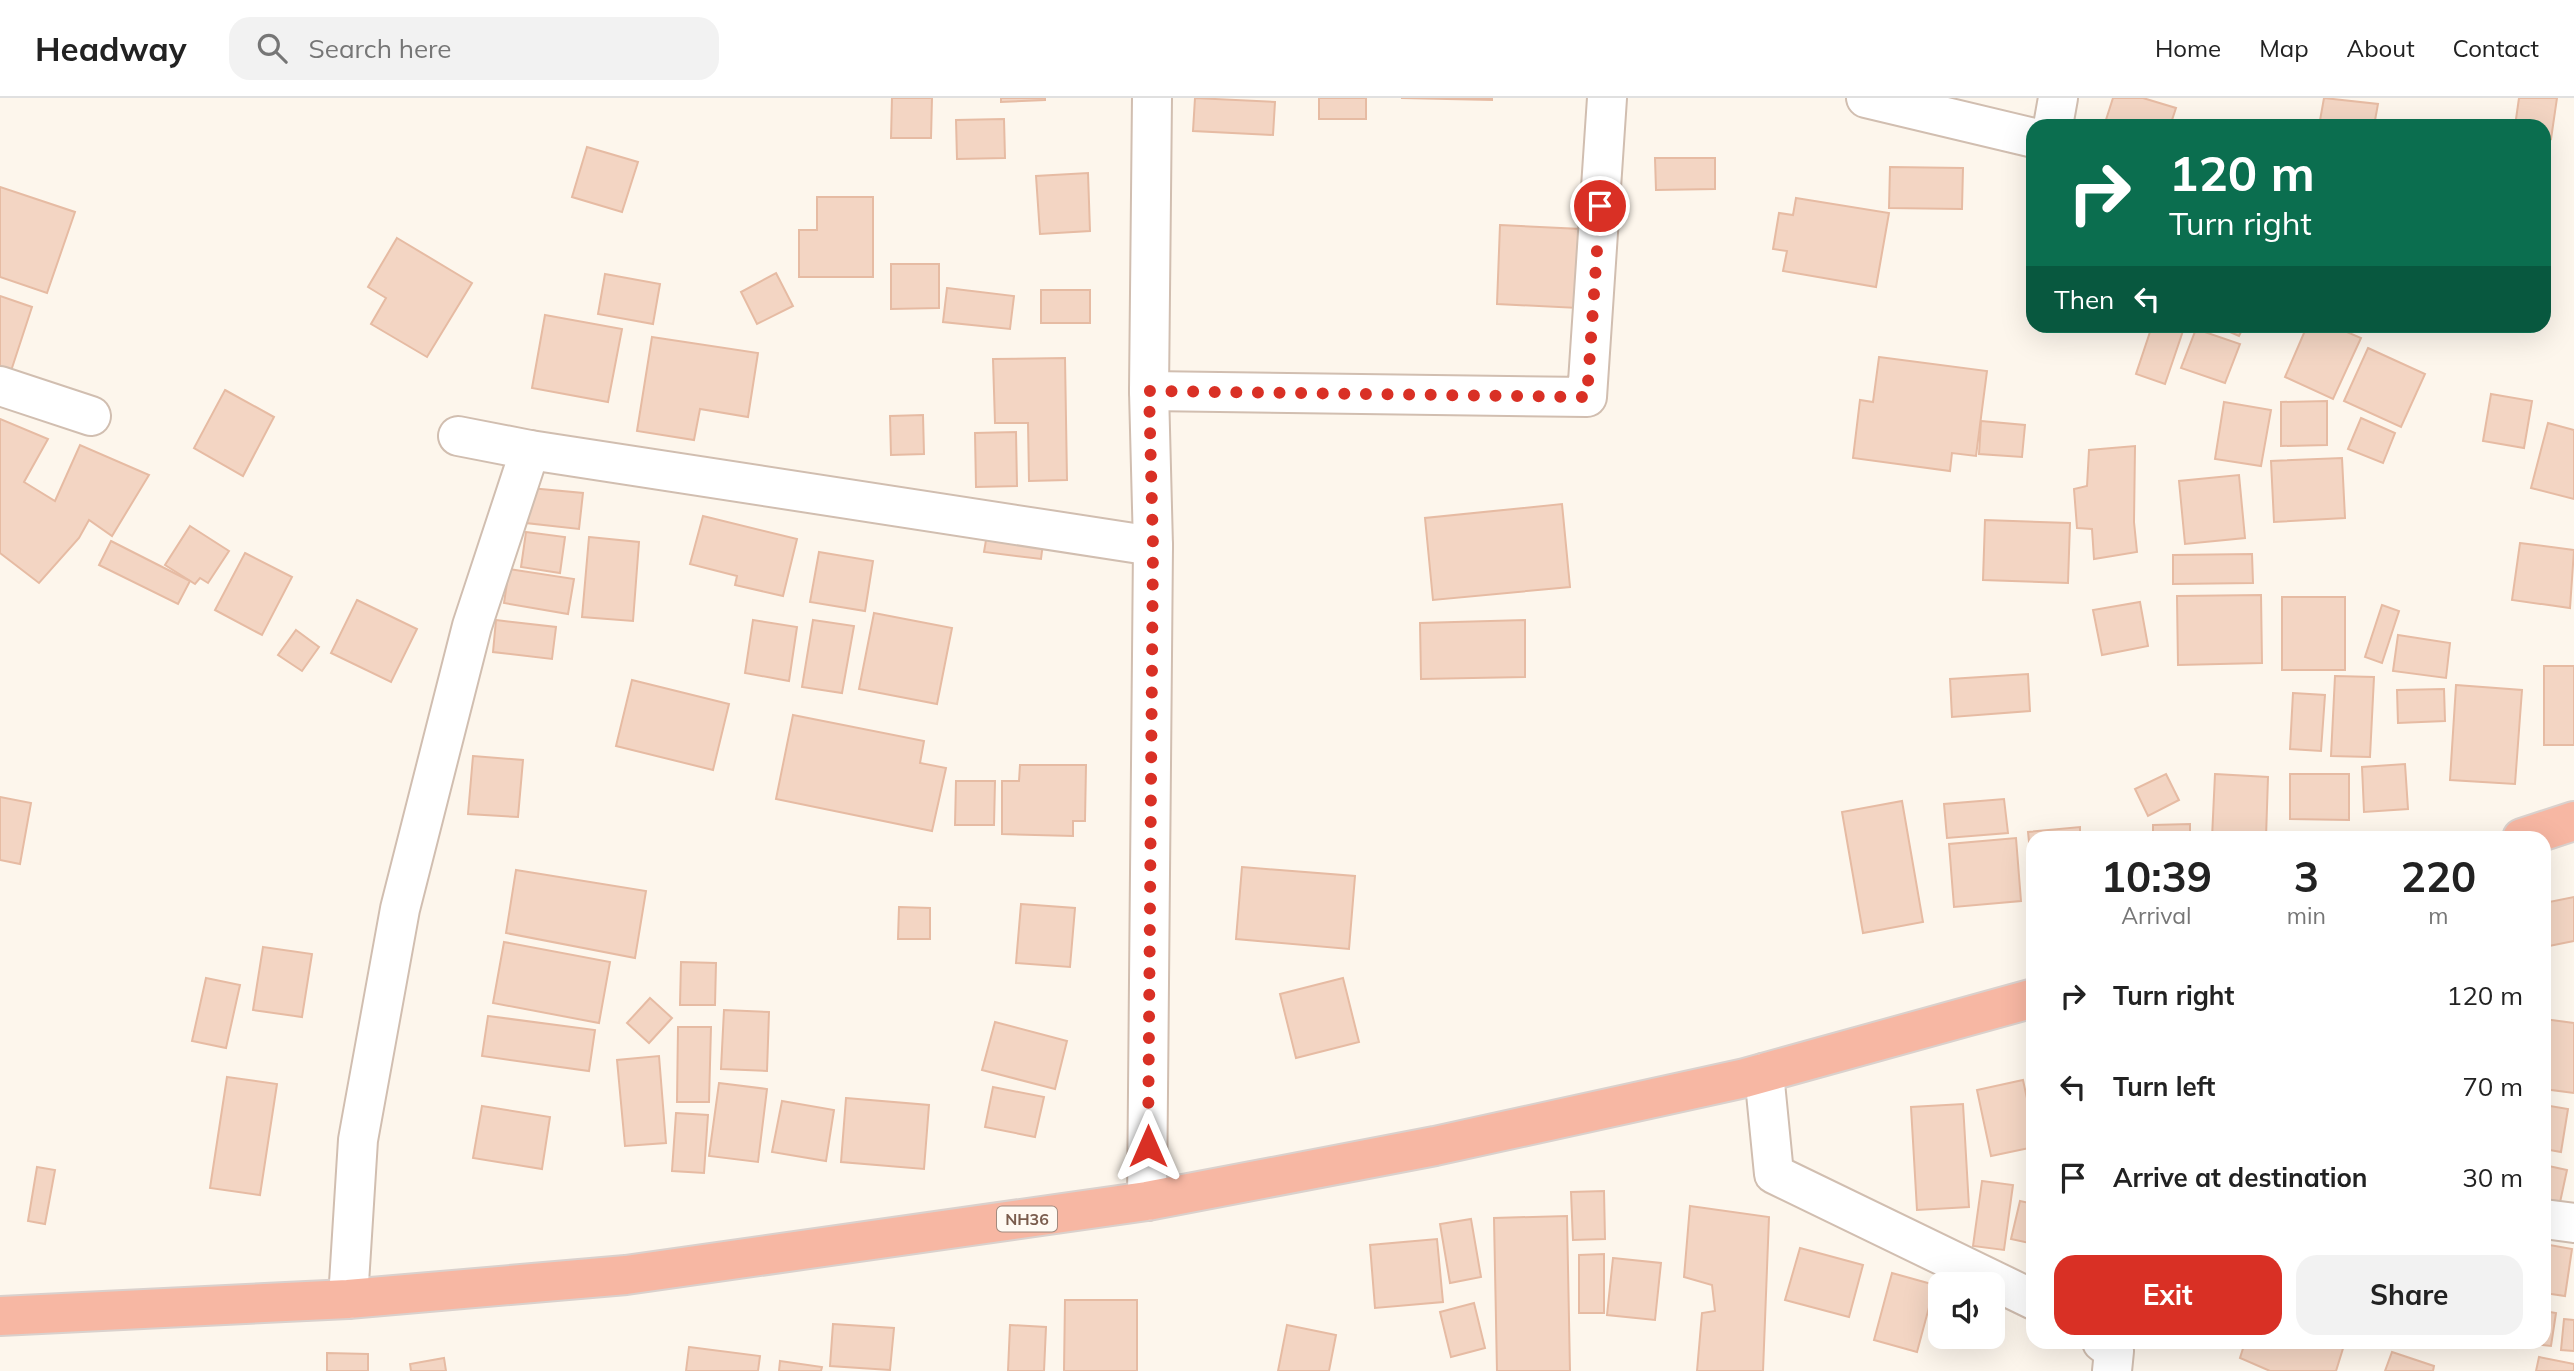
<!DOCTYPE html>
<style>
body{margin:0;font-family:Mulish,sans-serif;background:#f2f2f2;color:#222;height:100vh;display:flex;flex-direction:column;font-size:26px;white-space:nowrap}
*{box-sizing:border-box;margin:0}
p{font-size:23px;color:#767676}
.icon{flex:none;width:38px;height:38px;fill:none;stroke:currentColor;stroke-width:2;stroke-linecap:round;stroke-linejoin:round}
.map{position:relative;flex:1;overflow:hidden}
.drawer{position:absolute;left:2026px;top:733px;width:525px;height:518px;display:flex;flex-direction:column;background:#fff;border-radius:21px;box-shadow:0 7px 28px #0002}
.drawer>*{flex:none}
.hud{position:absolute;left:2026px;top:21px;width:525px;height:214px;border-radius:21px;box-shadow:0 7px 28px #0002;background:#0b6e4f;color:#fff;overflow:hidden}
.buttons{position:absolute;left:1928px;top:1174px;display:grid;gap:14px}
.buttons a{display:grid;place-items:center;width:77px;height:77px;border-radius:14px;background:#fff;box-shadow:0 7px 28px #0002;font-size:35px}
.pin{position:absolute;display:grid;place-items:center;width:60px;height:60px;color:#fff;margin:-30px;border:4px solid #fff;border-radius:50%;box-shadow:0 2px 7px #0007}
.me{position:absolute;width:77px;margin:-38px;rotate:0deg;stroke-linejoin:round;filter:drop-shadow(0 0 5px #0008)}
.turn{display:flex;align-items:center;gap:24px;height:147px;padding:0 28px;font-size:32px}
.turn .icon{width:91px;height:91px;stroke-width:2.5}
.turn b{display:block;font-size:49px;line-height:60px}
.then{display:flex;align-items:center;height:66px;padding:0 28px;background:#0003;gap:14px;font-size:26px}
.eta{display:flex;justify-content:space-evenly;align-items:center;height:119px;text-align:center}
.eta b{font-size:42px;font-weight:700;line-height:49px}
.primary-button{display:flex;gap:14px;margin-top:auto;padding:14px 28px}
.primary-button a{flex:1;height:80px;border-radius:21px;background:#d93025;color:#fff;font-size:28px;font-weight:700;line-height:80px;text-align:center}
.primary-button a+a{background:#f2f2f2;color:#222}
ul{padding:0;list-style:none}
li{display:flex;align-items:center;gap:21px;height:91px;padding:0 28px}
li div{flex:1}
li b{display:block;font-size:26px}
li em{font-style:normal}
header{display:flex;align-items:center;gap:42px;box-sizing:border-box;height:98px;padding:0 35px;background:#fff;border-bottom:2px solid #e0e0e0}
header strong{font-size:33px}
nav{display:flex;gap:38px;margin-inline-start:auto;font-size:24px}
.search{width:490px;height:63px;background:#f2f2f2;display:flex;align-items:center;gap:18px;box-sizing:border-box;padding:0 24px;border-radius:21px;color:#767676;font-size:26px}
.map>svg:first-child{display:block}
</style>
<header>
<strong>Headway</strong>
<div class="search"><svg class="icon" aria-label="search" viewBox="0 0 24 24"><circle cx="10" cy="10" r="6"/><path d="M15 15l6 6"/></svg>Search here</div>
<nav><a>Home</a><a>Map</a><a>About</a><a>Contact</a></nav>
</header>
<div class="map">
<svg width="2574" height="1273" viewBox="0 0 2574 1273">
<rect width="100%" height="100%" fill="#fdf6ec"/>
<g fill="#f3d5c3" stroke="#e6bba3" stroke-width="2">
<polygon points="892,0 932,0 931,40 891,40"/>
<polygon points="1001,0 1045,0 1045,2 1001,4"/>
<polygon points="1195,0 1275,4 1273,37 1193,33"/>
<rect x="1319" y="0" width="47" height="21"/>
<polygon points="1401,0 1492,0 1492,2"/>
<polygon points="2113,0 2143,0 2176,10 2170,28 2104,28"/>
<polygon points="2324,0 2378,6 2374,28 2319,28"/>
<polygon points="2519,0 2557,0 2551,41 2544,40 2544,28 2515,28"/>
<polygon points="1004,21 1005,60 957,61 956,22"/>
<polygon points="587,49 638,64 622,114 572,99"/>
<polygon points="1655,60 1715,60 1715,91 1656,92"/>
<polygon points="1890,69 1963,70 1962,111 1889,110"/>
<polygon points="1088,75 1090,133 1040,136 1036,78"/>
<polygon points="0,89 75,114 47,195 0,179"/>
<polygon points="817,99 873,99 873,179 799,179 799,132 817,132"/>
<polygon points="1796,100 1889,115 1876,189 1783,173 1787,153 1773,151 1779,115 1793,117"/>
<polygon points="1500,127 1581,131 1578,210 1497,206"/>
<polygon points="397,140 472,185 427,259 371,226 386,200 368,189"/>
<polygon points="891,166 939,166 939,210 891,211"/>
<polygon points="776,175 793,208 757,226 741,194"/>
<polygon points="605,176 660,186 653,226 598,216"/>
<polygon points="947,190 1014,198 1010,231 943,224"/>
<rect x="1041" y="192" width="49" height="33"/>
<polygon points="0,198 32,209 11,273 0,269"/>
<polygon points="545,217 622,231 608,304 532,290"/>
<polygon points="2152,228 2184,230 2165,286 2136,276"/>
<polygon points="2216,228 2244,228 2239,238"/>
<polygon points="2307,228 2333,228 2361,240 2333,301 2285,279"/>
<polygon points="2196,231 2240,246 2225,285 2181,270"/>
<polygon points="652,239 758,255 748,319 700,311 694,342 637,333"/>
<polygon points="2368,250 2425,276 2401,329 2344,303"/>
<polygon points="1879,259 1987,273 1976,358 1952,355 1950,373 1853,360 1860,302 1873,304"/>
<polygon points="1065,260 1067,382 1029,383 1028,325 995,325 993,261"/>
<polygon points="225,292 274,319 243,378 194,350"/>
<polygon points="2491,296 2532,303 2524,350 2483,343"/>
<polygon points="2327,303 2327,347 2281,348 2281,304"/>
<polygon points="2224,304 2271,312 2261,368 2215,361"/>
<polygon points="923,317 924,356 891,357 890,318"/>
<polygon points="2361,320 2395,335 2383,365 2348,351"/>
<polygon points="0,321 48,341 24,384 55,403 80,347 149,377 112,438 89,422 79,440 39,485 0,455"/>
<polygon points="1981,323 2025,327 2022,359 1979,356"/>
<polygon points="2548,325 2574,332 2574,401 2531,390"/>
<polygon points="1016,334 1017,388 976,389 975,335"/>
<polygon points="2135,348 2134,424 2137,454 2094,461 2092,431 2077,430 2074,391 2087,388 2089,352"/>
<polygon points="2342,360 2345,420 2274,424 2271,363"/>
<polygon points="2239,377 2245,440 2185,446 2179,383"/>
<polygon points="530,390 583,395 579,431 526,425"/>
<polygon points="1562,406 1570,489 1433,502 1425,420"/>
<polygon points="703,418 797,441 783,498 735,487 737,478 690,466"/>
<polygon points="1985,422 2070,425 2068,485 1983,482"/>
<polygon points="190,428 229,453 208,485 200,480 195,486 165,467"/>
<polygon points="988,430 1044,437 1041,461 984,454"/>
<polygon points="526,434 565,439 560,475 521,469"/>
<polygon points="589,439 639,444 633,523 582,519"/>
<polygon points="111,443 190,483 178,506 99,467"/>
<polygon points="2520,445 2574,452 2570,510 2512,502"/>
<polygon points="819,454 873,463 865,513 810,504"/>
<polygon points="245,455 292,479 262,537 215,512"/>
<polygon points="2252,456 2253,485 2173,486 2173,457"/>
<polygon points="509,471 574,481 568,516 504,505"/>
<polygon points="2261,497 2262,565 2178,567 2177,498"/>
<rect x="2282" y="499" width="63" height="73"/>
<polygon points="357,502 417,531 391,584 331,555"/>
<polygon points="2140,504 2148,548 2102,557 2093,512"/>
<polygon points="2382,507 2399,513 2382,565 2365,559"/>
<polygon points="874,515 952,530 937,606 859,591"/>
<polygon points="496,522 556,529 552,561 493,554"/>
<polygon points="753,522 797,529 789,583 745,575"/>
<polygon points="813,522 854,528 842,595 802,589"/>
<polygon points="1525,522 1525,579 1421,581 1420,525"/>
<polygon points="296,532 319,549 302,573 278,557"/>
<polygon points="2398,537 2450,545 2446,580 2393,573"/>
<rect x="2544" y="568" width="30" height="79"/>
<polygon points="2028,576 2030,613 1952,619 1950,581"/>
<polygon points="2335,578 2374,579 2370,659 2331,658"/>
<polygon points="632,582 729,606 713,672 616,648"/>
<polygon points="2456,587 2522,592 2515,686 2450,682"/>
<polygon points="2444,591 2445,623 2398,625 2397,592"/>
<polygon points="2293,595 2325,597 2321,653 2290,651"/>
<polygon points="793,617 924,643 920,665 946,670 932,733 776,701"/>
<polygon points="473,658 523,662 518,719 468,716"/>
<polygon points="2405,666 2408,711 2364,714 2362,669"/>
<polygon points="1020,667 1086,667 1085,723 1073,723 1073,738 1002,736 1002,683 1019,683"/>
<polygon points="2166,676 2179,702 2148,718 2135,691"/>
<polygon points="2215,676 2268,679 2266,740 2212,740"/>
<polygon points="2290,676 2349,676 2349,722 2290,721"/>
<polygon points="956,683 995,683 994,727 955,727"/>
<polygon points="0,699 31,705 20,766 0,762"/>
<polygon points="2004,701 2008,735 1947,740 1944,706"/>
<polygon points="1902,703 1923,824 1863,835 1842,714"/>
<polygon points="2190,726 2190,740 2153,740 2153,727"/>
<polygon points="2080,729 2080,740 2034,740 2033,783 2028,734"/>
<polygon points="2147,734 2147,740 2107,740 2107,735"/>
<polygon points="2016,740 2021,803 1954,809 1949,746"/>
<polygon points="1242,769 1355,778 1349,851 1236,841"/>
<polygon points="516,772 646,793 635,860 506,835"/>
<polygon points="2574,799 2574,843 2544,849 2544,805"/>
<polygon points="1021,806 1075,810 1070,869 1016,865"/>
<polygon points="899,809 930,810 930,841 898,841"/>
<polygon points="504,844 610,864 599,925 493,905"/>
<polygon points="263,849 312,856 302,919 253,912"/>
<polygon points="681,864 716,865 715,907 680,907"/>
<polygon points="206,880 240,887 226,950 192,943"/>
<polygon points="1343,880 1359,944 1296,960 1280,896"/>
<polygon points="650,900 672,920 649,945 627,925"/>
<polygon points="724,912 769,914 767,973 721,971"/>
<polygon points="488,918 595,932 589,973 482,958"/>
<polygon points="2544,921 2574,925 2574,995 2544,991"/>
<polygon points="995,924 1067,943 1055,991 982,972"/>
<polygon points="678,929 711,929 709,1004 677,1004"/>
<polygon points="659,958 666,1045 625,1048 617,962"/>
<polygon points="227,979 277,986 260,1097 210,1090"/>
<polygon points="2023,982 2034,1033 2034,1049 1991,1058 1977,992"/>
<polygon points="719,985 767,991 758,1064 709,1058"/>
<polygon points="993,989 1044,999 1035,1039 985,1029"/>
<polygon points="846,1000 929,1007 924,1071 841,1064"/>
<polygon points="782,1003 834,1012 826,1063 772,1054"/>
<polygon points="1963,1006 1969,1109 1917,1112 1911,1009"/>
<polygon points="2544,1007 2568,1011 2561,1054 2544,1051"/>
<polygon points="482,1008 550,1019 542,1071 473,1060"/>
<polygon points="676,1015 708,1017 704,1075 672,1073"/>
<polygon points="2544,1067 2567,1072 2559,1109 2544,1105"/>
<polygon points="37,1069 55,1072 45,1126 28,1123"/>
<polygon points="1982,1083 2013,1087 2004,1152 1973,1148"/>
<polygon points="1604,1093 1605,1141 1573,1142 1571,1094"/>
<polygon points="2020,1103 2034,1106 2034,1146 2011,1141"/>
<polygon points="1690,1108 1769,1119 1763,1273 1697,1273 1702,1215 1715,1213 1712,1187 1684,1179"/>
<polygon points="1567,1118 1570,1273 1497,1273 1494,1120"/>
<polygon points="1471,1121 1481,1179 1450,1185 1440,1126"/>
<polygon points="1437,1141 1443,1204 1375,1210 1370,1147"/>
<polygon points="2544,1146 2572,1151 2565,1198 2544,1195"/>
<polygon points="1800,1150 1863,1167 1849,1219 1785,1202"/>
<polygon points="1604,1156 1604,1215 1579,1215 1579,1157"/>
<polygon points="1613,1160 1661,1165 1655,1222 1607,1217"/>
<polygon points="1892,1175 1935,1187 1917,1254 1874,1242"/>
<polygon points="1065,1202 1137,1202 1137,1273 1064,1273"/>
<polygon points="1474,1205 1485,1250 1451,1259 1440,1214"/>
<polygon points="2544,1213 2556,1215 2551,1248 2524,1245 2544,1244"/>
<polygon points="2564,1221 2574,1222 2574,1253 2561,1252"/>
<polygon points="833,1226 894,1230 890,1272 830,1268"/>
<polygon points="1010,1227 1046,1229 1044,1273 1008,1273"/>
<polygon points="1287,1227 1336,1237 1329,1273 1278,1273"/>
<polygon points="2245,1244 2345,1244 2336,1273 2270,1273 2240,1260"/>
<polygon points="689,1249 760,1258 758,1273 686,1273"/>
<polygon points="2392,1254 2434,1268 2433,1273 2385,1273"/>
<polygon points="327,1255 368,1256 368,1273 327,1273"/>
<polygon points="2539,1259 2574,1266 2574,1273 2536,1273"/>
<polygon points="444,1260 446,1273 411,1273 410,1266"/>
<polygon points="780,1263 822,1269 821,1273 779,1273"/>
</g>
<g fill="none" stroke-linecap="round" stroke-linejoin="round">
<defs>
<g id="minor">
<polyline points="1866,0 2034,40"/>
<polyline points="2053,28 2058,0"/>
<polyline points="0,288 91,318"/>
<polyline points="1149,293 1587,299 1607,0"/>
<polyline points="458,338 530,352 1153,448"/>
<polyline points="1764,975 1774,1076 2034,1202"/>
<polyline points="1147,1103 1153,448 1149,293 1152,0"/>
<polyline points="2544,1121 2574,1125"/>
<polyline points="348,1201 358,1042 400,811 472,528 530,352"/>
<polyline points="2102,1244 2114,1253 2112,1273"/>
</g>
<g id="highway">
<polyline points="2522,740 2574,723"/>
<polyline points="0,1218 348,1201 626,1177 1147,1103 1435,1048 1745,980 2034,900"/>
</g>
</defs>
<use href="#minor" stroke="#d1beb0" stroke-width="42"/>
<use href="#highway" stroke="#dad1cd" stroke-width="42"/>
<use href="#minor" stroke="#fff" stroke-width="38"/>
<use href="#highway" stroke="#f7b7a3" stroke-width="38"/>
</g>
<g fill="none" stroke-linecap="round" stroke-linejoin="round">
<polyline stroke="#d93025" stroke-width="12" stroke-dasharray="0 21.6" points="1148,1048 1153,448 1149,293 1587,299 1600,108"/>
</g>
<g text-anchor="middle" stroke-width="5" stroke-linejoin="round" paint-order="stroke">
<rect fill="#fffaf3" stroke="#a28b7f" stroke-width="2" x="997" y="1108.5" width="60" height="25" rx="5"/>
<g font-size="16" font-weight="bold" fill="#7a5c4d">
<text x="1027" y="1127">NH36</text>
</g>
</g>
</svg>
<div class="buttons">
<a><svg class="icon" aria-label="sound" viewBox="0 0 24 24"><path d="M4 9h4l5-4v14l-5-4H4zM17 9q2 3 0 6"/></svg></a>
</div>
<div class="pin" style="left:1600px;top:108px;background:#d93025"><svg class="icon" aria-label="arrive" viewBox="0 0 24 24"><path d="M6 21V4h12l-3 4 3 4H6"/></svg></div>
<svg class="me" style="left:1148px;top:1048px" viewBox="-20 -20 40 40"><path d="M0-17L14 15 0 8-14 15z" fill="#d93025" stroke="#fff" stroke-width="4"/></svg>
<div class="hud">
<div class="turn"><svg class="icon" aria-label="right" viewBox="0 0 24 24"><path d="M7 20v-9h11M14 6l5 5-5 5"/></svg><div><b>120 m</b>Turn right</div></div>
<div class="then">Then<svg class="icon" aria-label="left" viewBox="0 0 24 24"><path d="M17 20v-9H6M10 6l-5 5 5 5"/></svg></div>
</div>
<section class="drawer">
<div class="eta">
<div><b>10:39</b><p>Arrival</p></div>
<div><b>3</b><p>min</p></div>
<div><b>220</b><p>m</p></div>
</div>
<ul>
<li><svg class="icon" aria-label="right" viewBox="0 0 24 24"><path d="M7 20v-9h11M14 6l5 5-5 5"/></svg><div><b>Turn right</b></div><em>120 m</em></li>
<li><svg class="icon" aria-label="left" viewBox="0 0 24 24"><path d="M17 20v-9H6M10 6l-5 5 5 5"/></svg><div><b>Turn left</b></div><em>70 m</em></li>
<li><svg class="icon" aria-label="arrive" viewBox="0 0 24 24"><path d="M6 21V4h12l-3 4 3 4H6"/></svg><div><b>Arrive at destination</b></div><em>30 m</em></li>
</ul>
<div class="primary-button"><a>Exit</a><a>Share</a></div>
</section>
</div>
